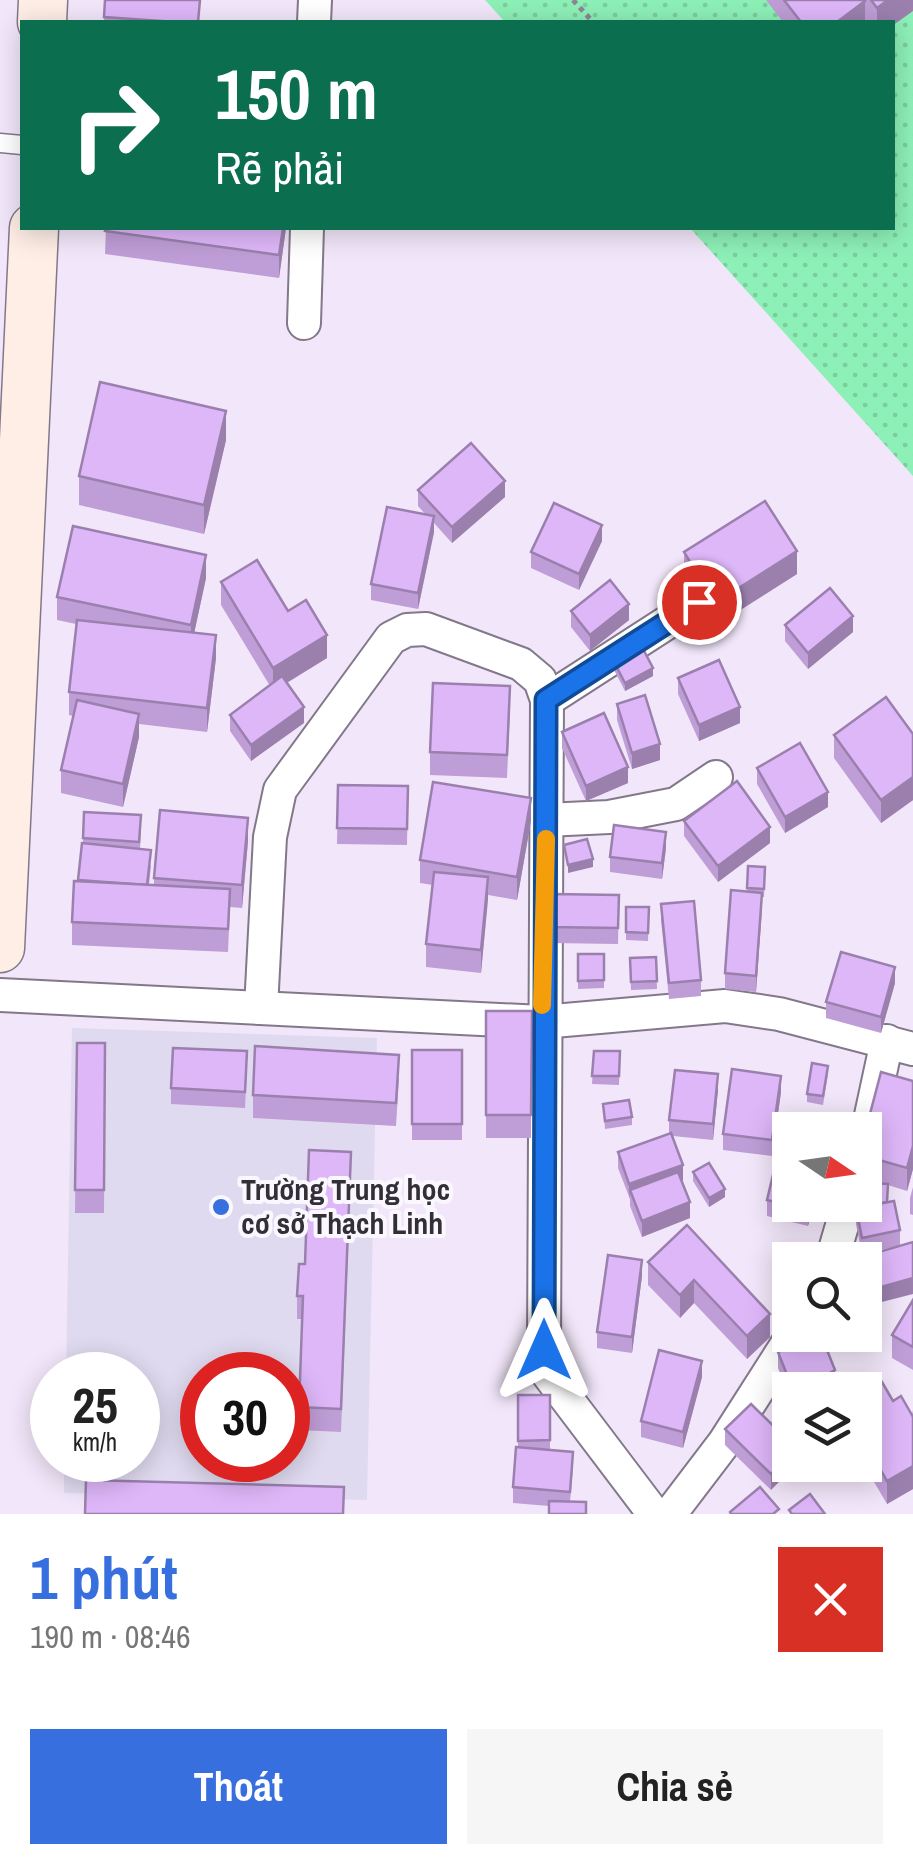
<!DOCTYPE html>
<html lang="vi">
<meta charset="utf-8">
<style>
body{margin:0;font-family:"Archivo Narrow",sans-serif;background:#f6f6f6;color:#222;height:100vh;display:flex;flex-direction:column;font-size:38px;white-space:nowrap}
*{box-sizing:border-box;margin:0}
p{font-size:32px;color:#767676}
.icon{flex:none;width:55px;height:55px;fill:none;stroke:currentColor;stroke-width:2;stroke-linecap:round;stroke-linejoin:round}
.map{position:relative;height:1514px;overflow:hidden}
.drawer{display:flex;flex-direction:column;background:#fff;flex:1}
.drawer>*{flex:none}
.guide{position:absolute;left:20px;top:20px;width:875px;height:210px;border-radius:0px;box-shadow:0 5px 25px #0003;background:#0b6e4f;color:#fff;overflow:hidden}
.needle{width:65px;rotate:103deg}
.fabs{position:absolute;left:772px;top:1112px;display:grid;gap:20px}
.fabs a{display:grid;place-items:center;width:110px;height:110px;border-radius:0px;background:#fff;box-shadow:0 5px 25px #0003;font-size:50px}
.speed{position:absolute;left:30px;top:1352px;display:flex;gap:20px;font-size:50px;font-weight:700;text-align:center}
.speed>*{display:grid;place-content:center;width:130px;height:130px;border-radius:50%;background:#fff;box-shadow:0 5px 25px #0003;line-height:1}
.speed small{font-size:25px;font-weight:400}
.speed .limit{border:15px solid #d22;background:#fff;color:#111}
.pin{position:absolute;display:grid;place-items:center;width:85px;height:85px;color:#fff;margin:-42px;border:5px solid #fff;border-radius:50%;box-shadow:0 2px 10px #0007}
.me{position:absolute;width:110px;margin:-55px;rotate:0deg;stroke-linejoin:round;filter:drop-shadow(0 0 8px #0008)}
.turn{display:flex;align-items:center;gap:35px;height:210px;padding:0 30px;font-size:45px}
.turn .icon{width:130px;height:130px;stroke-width:2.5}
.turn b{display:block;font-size:70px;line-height:85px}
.round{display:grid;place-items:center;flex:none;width:105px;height:105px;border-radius:0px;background:#f6f6f6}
.head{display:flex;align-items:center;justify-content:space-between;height:170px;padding:0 30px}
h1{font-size:60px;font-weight:700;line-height:75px;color:#376fde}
.action{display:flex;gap:20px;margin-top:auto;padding:20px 30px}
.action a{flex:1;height:115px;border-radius:0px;background:#376fde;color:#fff;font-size:40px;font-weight:700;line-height:115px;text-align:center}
.action a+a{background:#f6f6f6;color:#222}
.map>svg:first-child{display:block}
</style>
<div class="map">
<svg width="913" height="1514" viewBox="0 0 913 1514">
<defs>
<pattern id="park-dots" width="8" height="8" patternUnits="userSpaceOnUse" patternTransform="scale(2.5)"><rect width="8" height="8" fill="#8df0b7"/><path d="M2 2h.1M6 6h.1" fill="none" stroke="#7ace9e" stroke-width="1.8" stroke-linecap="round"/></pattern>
</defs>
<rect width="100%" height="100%" fill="#f2e7fa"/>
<path fill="#e0daf0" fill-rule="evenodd" d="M72 1028 377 1038 367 1500 64 1493V1460H138V1375H66ZM202 1375H288V1460H202Z"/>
<polygon fill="url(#park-dots)" points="485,0 913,0 913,476 690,228 892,228 892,22 505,22"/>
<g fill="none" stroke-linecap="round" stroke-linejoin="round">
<defs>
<polyline id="service" points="0,143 22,145"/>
<g id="minor">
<polyline points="314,22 315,0"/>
<polyline points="304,323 307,228"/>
<polyline points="547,700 699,602"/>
<polyline points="546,820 609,817 676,804 716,777"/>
<polyline points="0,995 542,1022 725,1006 779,1014 913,1049"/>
<polyline points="261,1008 270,837 280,790 391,638 407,630 426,629 521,664 540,680 547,700 544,1350 548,1374 654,1514"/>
<polyline points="865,1143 887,1041"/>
<polyline points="832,1260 848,1205"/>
<polyline points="670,1514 724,1443 793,1335"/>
</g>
<g id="secondary">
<polyline points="42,22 43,0"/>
<polyline points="0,948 34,228"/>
</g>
</defs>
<use href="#service" stroke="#83788a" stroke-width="21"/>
<use href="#minor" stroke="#83788a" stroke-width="36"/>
<use href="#secondary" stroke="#83788a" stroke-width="51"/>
<polyline stroke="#8e8693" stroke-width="5" stroke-dasharray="5 5" stroke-linecap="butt" points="573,0 593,22"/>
<use href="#service" stroke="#fff" stroke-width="18"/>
<use href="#minor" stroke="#fff" stroke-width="32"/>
<use href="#secondary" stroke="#feeee6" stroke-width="48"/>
</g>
<g fill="#bf9dd6">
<polygon points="105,0 200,22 104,22"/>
<polygon points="766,0 913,0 892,22 866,22 865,21 865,22 783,22"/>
<polygon points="106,228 286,228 279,278 105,254"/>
<polygon points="226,440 204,534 79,505 79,476"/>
<polygon points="418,490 505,497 452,543 434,523 434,532 418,609 371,600 371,584 426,515 418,506"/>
<polygon points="602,541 579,590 531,568 531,552"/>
<polygon points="684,552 797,574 715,626 684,576"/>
<polygon points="206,578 194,633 216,658 207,732 139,724 139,737 123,807 61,793 61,770 73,716 69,715 69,692 76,624 57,620 57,597"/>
<polygon points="221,582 288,611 327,658 287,683 304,723 251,761 230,731 230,715 270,686 221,605"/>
<polygon points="571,611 629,620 590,651 571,627"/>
<polygon points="785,625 853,632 808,669 785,641"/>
<polygon points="613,660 653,676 625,691 613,668"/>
<polygon points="678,678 740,723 699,741 678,694"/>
<polygon points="617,704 660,760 632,769 617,720"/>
<polygon points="510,709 507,778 430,775 430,752"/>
<polygon points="562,732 628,783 586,801 562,748"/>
<polygon points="913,734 913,800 881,823 834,758 834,735"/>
<polygon points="757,768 828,807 785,833 757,784"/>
<polygon points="338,785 408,786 407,845 337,844"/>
<polygon points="84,812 141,831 140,849 151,866 149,885 154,885 154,878 248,841 242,908 230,907 228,952 72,945 72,922 83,844"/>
<polygon points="531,821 517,900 488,895 481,973 426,967 426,944 433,885 420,883 420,860"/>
<polygon points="684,821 770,843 718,882 684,836"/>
<polygon points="666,848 662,879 610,872 610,857"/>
<polygon points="748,866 765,867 764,897 762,897 756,992 725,989 725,973 747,891"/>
<polygon points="550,894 619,895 618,944 550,943"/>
<polygon points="661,904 701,980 701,996 669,999 661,920"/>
<polygon points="626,907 649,907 648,941 626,940"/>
<polygon points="578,954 604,954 604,988 578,989"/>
<polygon points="656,957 657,989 631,990 630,958"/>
<polygon points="895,983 881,1033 826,1018 826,1002"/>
<polygon points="486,1011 532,1011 531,1138 486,1138"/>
<polygon points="77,1043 105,1043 104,1213 75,1213"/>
<rect x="412" y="1050" width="50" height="90"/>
<polygon points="594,1051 620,1051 619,1085 592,1084"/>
<polygon points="247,1067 245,1108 171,1104 171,1088"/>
<polygon points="828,1074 823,1105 807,1102 807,1094"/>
<polygon points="399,1078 396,1126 253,1118 253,1095"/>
<polygon points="913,1081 913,1169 907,1191 888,1185 887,1202 900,1230 900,1246 874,1304 865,1273 865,1256 898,1246 862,1254 856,1224 856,1208 868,1206 879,1183 865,1180 865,1133"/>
<polygon points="718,1090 713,1140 673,1136 690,1218 642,1237 630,1206 630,1199 618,1168 618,1152 669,1134 669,1120"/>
<polygon points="781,1092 772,1156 723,1150 723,1134"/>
<polygon points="603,1104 632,1117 632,1125 605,1129"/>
<polygon points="828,1130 808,1226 767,1216 767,1200"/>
<polygon points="693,1172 725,1197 709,1207 693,1181"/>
<polygon points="351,1175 341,1432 299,1430 302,1319 297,1319 297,1296 305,1264"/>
<polygon points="913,1187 913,1215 910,1214 910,1198"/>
<polygon points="648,1262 770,1314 770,1337 747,1359 694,1303 680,1318 648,1285"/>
<polygon points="642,1276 632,1353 597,1348 597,1332"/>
<polygon points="913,1300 913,1370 892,1358 892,1335"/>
<polygon points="778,1352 835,1386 834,1387 835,1390 790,1390 790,1399 778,1368"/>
<polygon points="702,1377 683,1448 641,1437 641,1421"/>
<polygon points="865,1392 893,1401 912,1415 913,1410 913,1489 887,1504 864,1465"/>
<polygon points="518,1395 550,1395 550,1450 573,1468 570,1502 549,1506 513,1503 513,1487 518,1447"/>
<polygon points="725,1429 790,1442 771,1490 725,1445"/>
</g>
<g fill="#9b80ae">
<polygon points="888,0 913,0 913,11 892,26 892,22 877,22 877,8"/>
<polygon points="865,1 865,22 837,22"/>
<polygon points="283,228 286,228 279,278 279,255"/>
<polygon points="226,411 226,440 204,534 204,505"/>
<polygon points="505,481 505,497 452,543 452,527"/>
<polygon points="434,516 434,532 418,609 418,593"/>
<polygon points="602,525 602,541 579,590 579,574"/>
<polygon points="797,551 797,574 715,626 715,603"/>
<polygon points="206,555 206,578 191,648 191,625"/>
<polygon points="629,604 629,620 590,651 590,635"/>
<polygon points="853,616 853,632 808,669 808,653"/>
<polygon points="216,635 216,658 207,732 207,708"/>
<polygon points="327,635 327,658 273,691 273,668"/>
<polygon points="653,668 653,676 625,691 625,683"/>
<polygon points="304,707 304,723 251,761 251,745"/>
<polygon points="740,707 740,723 699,741 699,725"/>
<polygon points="139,714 139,737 123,807 123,784"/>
<polygon points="660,744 660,760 632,769 632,753"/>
<polygon points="628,767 628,783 586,801 586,786"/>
<polygon points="913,777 913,800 881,823 881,800"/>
<polygon points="828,792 828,807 785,833 785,817"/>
<polygon points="531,798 531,821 517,900 517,877"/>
<polygon points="248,818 248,841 242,908 242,885"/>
<polygon points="770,827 770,843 718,882 718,866"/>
<polygon points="666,832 666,848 662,879 662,863"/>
<polygon points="593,859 593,867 568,873 568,865"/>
<polygon points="488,877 488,900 481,973 481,950"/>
<polygon points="762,893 762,909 756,992 756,976"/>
<polygon points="895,967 895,983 881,1033 881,1017"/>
<polygon points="718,1074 718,1090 713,1140 713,1124"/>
<polygon points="781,1076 781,1092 772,1156 772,1140"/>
<polygon points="913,1146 913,1169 907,1191 907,1168"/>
<polygon points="683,1165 683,1181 633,1198 630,1190 629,1200 629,1184"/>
<polygon points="725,1189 725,1197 709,1207 709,1198"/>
<polygon points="690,1202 690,1218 642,1237 642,1221"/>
<polygon points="809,1205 813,1205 808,1226 808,1210"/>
<polygon points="642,1260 642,1276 632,1353 632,1337"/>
<polygon points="913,1278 913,1294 874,1304 874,1289"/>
<polygon points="694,1280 694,1303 680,1318 680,1295"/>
<polygon points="770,1314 770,1337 747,1359 747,1336"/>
<polygon points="702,1361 702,1377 683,1448 683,1432"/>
<polygon points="835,1370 835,1386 828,1389 828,1374"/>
<polygon points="790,1455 790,1465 796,1465 771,1490 771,1474"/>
<polygon points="913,1466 913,1489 887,1504 887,1481"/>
</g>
<g fill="#deb7f9" stroke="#9b80ae" stroke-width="2.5">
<polygon points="105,0 200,0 198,22 176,22 104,17"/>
<polygon points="784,0 864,0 865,1 837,22 801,22"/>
<polygon points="871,0 888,0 877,8"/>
<polygon points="106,228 283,228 279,255 105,231"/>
<polygon points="100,382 226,411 204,505 79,476"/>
<polygon points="471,443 505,481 452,527 418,490"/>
<polygon points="765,501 797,551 715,603 684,552"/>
<polygon points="554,503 602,525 579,574 531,552"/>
<polygon points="387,507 434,516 418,593 371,584"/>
<polygon points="73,526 206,555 191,625 57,597"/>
<polygon points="257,560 288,611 306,600 327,635 273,668 221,582"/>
<polygon points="610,580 629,604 590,635 571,611"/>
<polygon points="830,588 853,616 808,653 785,625"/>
<polygon points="77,620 216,635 207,708 69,692"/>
<polygon points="641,645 653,668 625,683 613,660"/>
<polygon points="719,660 740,707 699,725 678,678"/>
<polygon points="282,676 304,707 251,745 230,715"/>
<polygon points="433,683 510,686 507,755 430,752"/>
<polygon points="645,695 660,744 632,753 617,704"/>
<polygon points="886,697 913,734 913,777 881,800 834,735"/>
<polygon points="77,700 139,714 123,784 61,770"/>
<polygon points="604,713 628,767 586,786 562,732"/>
<polygon points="800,743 828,792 785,817 757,768"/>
<polygon points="737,781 770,827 718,866 684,821"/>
<polygon points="433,782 531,798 517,877 420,860"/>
<polygon points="338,785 408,786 407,829 337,828"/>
<polygon points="160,810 248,818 242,885 154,878"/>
<polygon points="84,812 141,815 139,842 83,838"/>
<polygon points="614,825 666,832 662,863 610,857"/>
<polygon points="587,839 593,859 568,865 564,845"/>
<polygon points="82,843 151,850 147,885 78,880"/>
<polygon points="748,866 765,867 764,889 747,888"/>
<polygon points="434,872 488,877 481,950 426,944"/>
<polygon points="74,881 230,889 228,929 72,922"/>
<polygon points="731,890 762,893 756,976 725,973"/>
<polygon points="550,894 619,895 618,928 550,927"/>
<polygon points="694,901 701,980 669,983 661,904"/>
<polygon points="626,907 649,907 648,933 626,932"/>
<polygon points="841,952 895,967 881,1017 826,1002"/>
<polygon points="578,954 604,954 604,980 578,981"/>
<polygon points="656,957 657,981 631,982 630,958"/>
<polygon points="486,1011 532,1011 531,1115 486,1115"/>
<polygon points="77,1043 105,1043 104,1190 75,1190"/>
<polygon points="255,1046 399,1055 396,1103 253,1095"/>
<polygon points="173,1048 247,1051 245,1092 171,1088"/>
<rect x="412" y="1050" width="50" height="74"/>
<polygon points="594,1051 620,1051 619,1076 592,1076"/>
<polygon points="812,1063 828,1066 823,1096 807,1094"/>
<polygon points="732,1069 781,1076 772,1140 723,1134"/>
<polygon points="675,1070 718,1074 713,1124 669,1120"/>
<polygon points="881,1072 913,1081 913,1146 907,1168 865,1156 865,1133"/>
<polygon points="629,1100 632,1117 605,1121 603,1104"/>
<polygon points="787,1116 828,1125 827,1130 790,1130 790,1205 809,1205 808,1210 767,1200"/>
<polygon points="671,1133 683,1165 629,1184 618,1152"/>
<polygon points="309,1150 351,1152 341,1409 299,1407 303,1296 297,1296 299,1264 305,1264"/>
<polygon points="709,1163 725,1189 709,1198 693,1172"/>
<polygon points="678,1172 690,1202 642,1221 630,1190"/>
<polygon points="869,1183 888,1184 887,1202 868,1206"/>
<polygon points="894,1201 900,1230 862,1238 856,1208"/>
<polygon points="687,1225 770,1314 747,1336 694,1280 680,1295 648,1262"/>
<polygon points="913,1242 913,1278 874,1289 865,1256"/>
<polygon points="608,1255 642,1260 632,1337 597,1332"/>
<polygon points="913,1300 913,1347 892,1335"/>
<polygon points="821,1335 835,1370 828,1374 835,1390 793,1390 778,1352"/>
<polygon points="659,1350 702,1361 683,1432 641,1421"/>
<polygon points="882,1382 893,1401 901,1396 913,1417 913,1466 887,1481 865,1443 865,1392"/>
<polygon points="518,1395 550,1395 550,1440 518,1441"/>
<polygon points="751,1404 790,1442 790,1455 771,1474 725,1429"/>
<polygon points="516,1447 573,1452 570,1492 513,1487"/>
<polygon points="86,1480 344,1487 343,1514 85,1514"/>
<polygon points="760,1487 779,1509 773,1514 731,1514 730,1512"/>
<polygon points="810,1494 825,1514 792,1514 789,1510"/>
<polygon points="549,1501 586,1502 586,1514 549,1514"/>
</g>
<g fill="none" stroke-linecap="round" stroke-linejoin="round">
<defs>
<polyline id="route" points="544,1350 546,700 699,602"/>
</defs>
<use href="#route" stroke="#114b97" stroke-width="25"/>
<use href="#route" stroke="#1a73e8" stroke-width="18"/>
<polyline stroke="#f59e0b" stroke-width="18" points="542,1005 546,839"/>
</g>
<circle fill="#376fde" stroke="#fbf7ff" stroke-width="4" cx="221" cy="1207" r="10"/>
<g text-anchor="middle" stroke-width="8" stroke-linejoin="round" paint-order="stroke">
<g font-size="30" font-weight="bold" fill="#332f36" stroke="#fbf7ff" text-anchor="start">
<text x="241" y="1200">Trường Trung học<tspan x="241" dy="34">cơ sở Thạch Linh</tspan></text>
</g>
</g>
</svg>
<div class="fabs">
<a><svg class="needle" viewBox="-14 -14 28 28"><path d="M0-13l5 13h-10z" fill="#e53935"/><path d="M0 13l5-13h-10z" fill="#767676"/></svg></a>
<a><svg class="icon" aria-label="search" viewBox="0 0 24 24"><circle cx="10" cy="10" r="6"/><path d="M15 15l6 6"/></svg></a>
<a><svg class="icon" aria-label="layers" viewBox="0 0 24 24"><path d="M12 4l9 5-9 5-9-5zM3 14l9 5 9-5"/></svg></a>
</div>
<div class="speed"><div>25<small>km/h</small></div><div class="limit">30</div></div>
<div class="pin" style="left:699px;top:602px;background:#d93025"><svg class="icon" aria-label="arrive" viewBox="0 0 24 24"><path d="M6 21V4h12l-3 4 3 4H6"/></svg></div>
<svg class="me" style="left:544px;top:1350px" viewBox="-20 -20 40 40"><path d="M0-17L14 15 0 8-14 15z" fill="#1a73e8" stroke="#fff" stroke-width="4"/></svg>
<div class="guide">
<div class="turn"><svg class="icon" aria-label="right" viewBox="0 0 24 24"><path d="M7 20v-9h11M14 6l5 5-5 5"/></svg><div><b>150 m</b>Rẽ phải</div></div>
</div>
</div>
<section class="drawer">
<div class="head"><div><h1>1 phút</h1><p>190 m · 08:46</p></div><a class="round" style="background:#d93025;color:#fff"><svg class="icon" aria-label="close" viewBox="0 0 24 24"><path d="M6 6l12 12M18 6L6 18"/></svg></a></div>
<div class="action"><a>Thoát</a><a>Chia sẻ</a></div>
</section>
